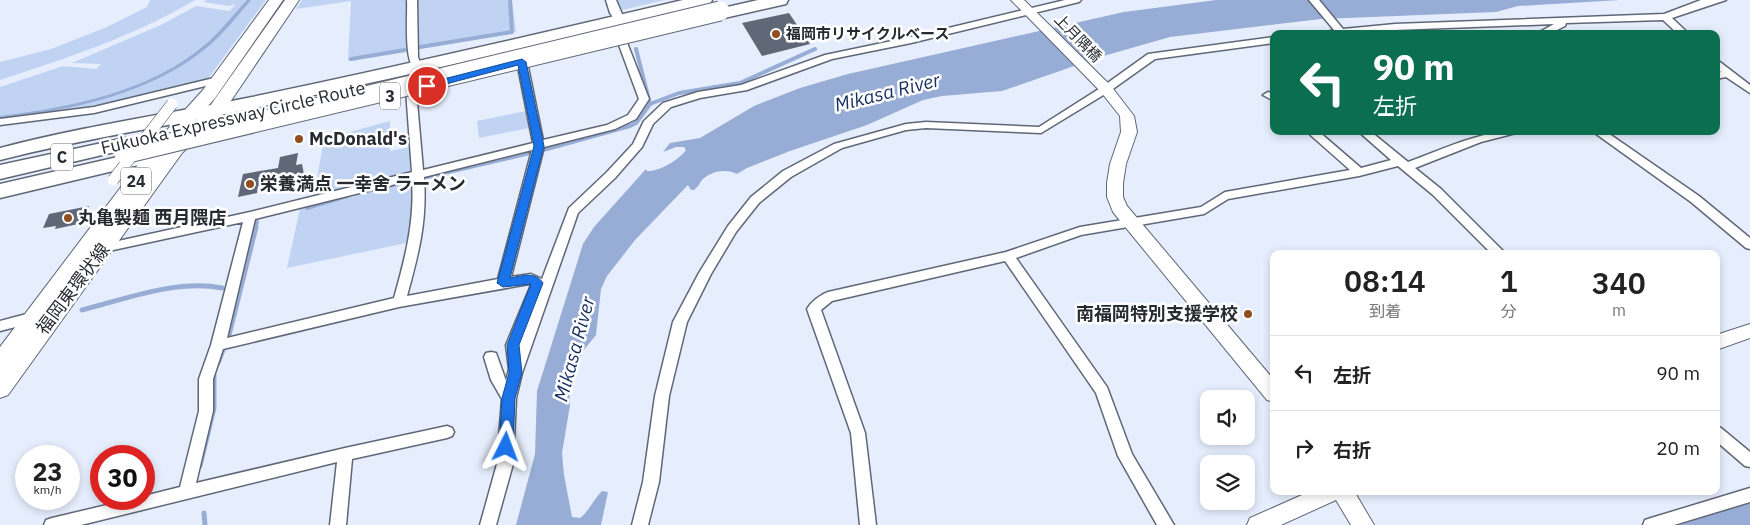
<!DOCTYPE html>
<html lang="ja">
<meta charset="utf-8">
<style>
body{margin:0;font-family:"IBM Plex Sans","Noto Sans JP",sans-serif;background:#f6f6f6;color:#222;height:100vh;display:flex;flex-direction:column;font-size:19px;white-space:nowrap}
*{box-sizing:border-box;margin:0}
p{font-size:16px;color:#767676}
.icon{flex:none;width:28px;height:28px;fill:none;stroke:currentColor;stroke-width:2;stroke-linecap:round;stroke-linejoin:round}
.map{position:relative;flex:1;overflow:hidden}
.sheet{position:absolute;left:1270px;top:250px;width:450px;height:245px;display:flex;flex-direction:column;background:#fff;border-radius:10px;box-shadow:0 2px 8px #0003}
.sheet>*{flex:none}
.guide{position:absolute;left:1270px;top:30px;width:450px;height:105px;border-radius:10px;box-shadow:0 2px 8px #0003;background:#0b6e4f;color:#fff;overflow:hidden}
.buttons{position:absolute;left:1200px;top:390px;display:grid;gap:10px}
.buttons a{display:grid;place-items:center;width:55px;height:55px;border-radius:10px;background:#fff;box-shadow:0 2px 8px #0003;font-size:25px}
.speed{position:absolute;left:15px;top:445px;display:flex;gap:10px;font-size:25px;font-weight:700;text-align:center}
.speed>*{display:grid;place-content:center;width:65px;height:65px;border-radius:50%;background:#fff;box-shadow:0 2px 8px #0003;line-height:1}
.speed small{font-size:12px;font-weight:400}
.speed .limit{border:8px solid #d22;background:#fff;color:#111}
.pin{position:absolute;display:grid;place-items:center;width:42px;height:42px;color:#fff;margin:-21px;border:2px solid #fff;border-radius:50%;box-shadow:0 1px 5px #0007}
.me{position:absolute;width:55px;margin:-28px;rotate:3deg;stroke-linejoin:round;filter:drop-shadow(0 0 4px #0008)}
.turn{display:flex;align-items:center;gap:18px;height:105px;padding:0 20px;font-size:22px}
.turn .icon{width:65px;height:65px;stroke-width:2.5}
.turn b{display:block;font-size:35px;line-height:42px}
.eta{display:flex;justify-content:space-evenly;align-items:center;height:85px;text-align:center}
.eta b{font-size:30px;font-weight:600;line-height:35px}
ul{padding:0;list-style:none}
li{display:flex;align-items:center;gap:15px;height:75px;padding:0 20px;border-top:1px solid #e0e0e0}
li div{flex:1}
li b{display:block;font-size:19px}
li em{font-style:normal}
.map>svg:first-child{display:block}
</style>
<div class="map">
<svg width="1750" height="525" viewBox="0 0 1750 525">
<rect width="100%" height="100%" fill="#e6eefd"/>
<g fill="#c1d3f3">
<path d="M150 0H195C135 36 67 58 0 80V62L51 49 107 27 147 7Z"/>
<polygon points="206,0 266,0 207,80 83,110 0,119 0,87 63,66 96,69 101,64 72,63 163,24 196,6 229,11 236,4 229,6 203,2"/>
<polygon points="302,0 407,0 407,51 348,61 351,1 296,9"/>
<polygon points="416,0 512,0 516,32 418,49"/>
<polygon points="614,0 665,0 618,11"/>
<polygon points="526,111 529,128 479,138 477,121"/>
<polygon points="390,121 390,151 410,147 410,174 314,195 324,139"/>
<polygon points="414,182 411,242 287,268 300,209"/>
</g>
<g fill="#97add5">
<path d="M247 0H251C238 15 225 32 210 45 153 94 72 110 0 119V116C71 107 150 92 206 44 221 31 233 15 247 0Z"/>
<path d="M1216 0H1620L1518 6 1496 12 1321 19 1170 37 1100 57 1002 91 942 96 923 100 867 125 790 151 747 168 737 174C727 168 710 171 702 180 699 184 698 187 694 190H691L688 185 635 240 607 276 601 289 596 335 583 351 569 387 570 405 562 453 564 475 572 517 580 518C590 510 593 500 602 491L608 492 601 525H516L535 454 537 391 583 244 594 227 646 169 647 171C659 172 680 159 686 150L684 147H676L663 152 670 143 700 138 754 106 800 88 848 74 1124 12Z"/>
<polygon points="1750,502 1750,525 1679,525"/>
</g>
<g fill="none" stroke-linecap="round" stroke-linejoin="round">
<g stroke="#97add5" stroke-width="4">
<polyline points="420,47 512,32 510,0"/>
<polyline points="351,59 405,50"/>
<polyline points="650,104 679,93 740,83 815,49"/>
<polyline points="367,191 547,149 630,126 636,123 650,104 636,49"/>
<polyline points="307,208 347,196"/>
<polyline points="255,228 257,222"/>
</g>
<g stroke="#97add5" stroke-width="5">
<path d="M82 310C126 299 177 279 222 288"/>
<polyline points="229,335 256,227"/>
<polyline points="218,363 223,350"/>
<polyline points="200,466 214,408 214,375"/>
<polyline points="204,513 205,525"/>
</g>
</g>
<g fill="#606878">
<polygon points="789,13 810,44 762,56 742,23"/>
<polygon points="298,153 296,165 302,164 304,174 263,182 262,185 258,186 257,193 238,197 243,174 278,168 280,157"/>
<polygon points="89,206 83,223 55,229 56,226 43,228 49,214"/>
</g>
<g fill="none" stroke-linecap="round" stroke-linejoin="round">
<defs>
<g id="street">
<path d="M407 0H417L418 57 422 68 417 71C403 66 408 14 407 0Z"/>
<polygon points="606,0 616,0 625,21 623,23 617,23 610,13"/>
<path d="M1065 0H1081L1079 2 911 43 832 59 747 90 700 98 671 107 653 124 642 147 615 178 578 213 522 373 516 398 513 464 496 525H480L497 464 502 399 491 380 484 357 486 353 491 352 496 353 506 381 509 369 506 345 531 285 529 284 399 307 223 349 213 379V411L196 483 345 448 447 426 452 428 454 432 452 436 447 438 352 459 346 525H330L337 462 81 525H44L46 520 52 518 132 499H144V496L180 487 199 411V379L211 345 243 222 104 252 98 248 100 245 250 212 412 172 406 90 411 87 416 90 423 170 533 143 517 62 522 59 527 62 543 140 607 125 628 115 639 99 616 37 621 34 624 35 649 99 636 119 615 129 544 147 511 277 531 274 542 279 569 208 607 172 633 144 644 121 663 103 698 92 741 85 825 55 911 37ZM532 150 498 279 407 296C419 252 427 222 424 177ZM412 180C415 221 405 259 394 298L227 338 255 219Z"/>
<polygon points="1309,0 1319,0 1343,29 1395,24 1664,14 1701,0 1726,0 1672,18 1689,34 1678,34 1663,20 1566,23 1565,26 1549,34 1536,34 1554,24 1395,30 1356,34 1320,34 1334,30"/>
<polygon points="1274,37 1274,43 1155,59 1110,91 1041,133 926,128 906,130 842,148 791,177 759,203 736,232 711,274 687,322 669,396 659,482 648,525 632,525 643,482 655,396 673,322 699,273 728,226 751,197 783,171 834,144 906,124 926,122 1039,127 1102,87 1148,54"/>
<polygon points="1716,59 1750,85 1750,93 1726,77 1716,79 1716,73 1721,72 1716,68"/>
<polygon points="218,77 223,80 222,82 94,113 0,125 0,119 94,107"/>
<polygon points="1268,92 1274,94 1274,101 1263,95"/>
<path d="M1306 131H1318L1361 168 1391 160 1358 131H1370L1408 162C1444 149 1479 131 1517 131L1516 133 1481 142 1415 168 1441 189 1506 254H1492L1433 195 1398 166 1359 176 1228 199 1204 214 1081 235 1016 258 1107 387 1132 454 1174 525H1157L1118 456 1096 393 1005 261 832 301 821 310 865 433 876 525H860L851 433 807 309C811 302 820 295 828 292L1006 252 1080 227 1201 207 1225 192 1350 170Z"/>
<polygon points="1592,131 1605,131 1699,196 1750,238 1750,249 1746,248 1691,202"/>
<polygon points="34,312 39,313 41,317 39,321 0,331 0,321"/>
<polygon points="1716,426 1721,428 1750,452 1750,467 1745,466 1716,441"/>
<polygon points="1750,488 1750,502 1674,525 1643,525 1645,520 1651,518"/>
</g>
<g id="secondary">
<polygon points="1011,0 1024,0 1111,86 1134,116 1137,132 1126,164 1123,183 1123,197 1127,206 1274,380 1274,402 1267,400 1113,212 1107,197 1107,183 1110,164 1121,132 1120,116 1101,92"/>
<polygon points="1750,324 1750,338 1716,350 1716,335"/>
<polygon points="1311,491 1354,491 1374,525 1351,525 1336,500 1281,525 1247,525 1250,518"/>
</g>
<polygon id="primary" points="269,0 283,0 215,98 191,125 210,106 285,0 299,0 222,114 182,153 8,395 0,398 0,347 149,150 203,90"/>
<g id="highway">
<path d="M683 0H712L710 4C555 42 400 77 245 110 163 127 81 139 0 160V148C83 126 168 114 252 97 396 67 539 34 683 0Z"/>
<polygon points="758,0 788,0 786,4 698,24 692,23 689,19 692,15"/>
<polygon points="125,138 132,140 135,144 132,148 0,179 0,165"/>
<polygon points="148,150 155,151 158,156 155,161 0,198 0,184"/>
</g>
</defs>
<use href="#street" stroke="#5f6777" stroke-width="3"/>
<use href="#secondary" stroke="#5f6777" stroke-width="2"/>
<use href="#primary" stroke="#5f6777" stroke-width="2"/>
<use href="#highway" stroke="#5f6777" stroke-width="3"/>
<use href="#street" fill="#fff" fill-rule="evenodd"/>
<use href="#secondary" fill="#fff" fill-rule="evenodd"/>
<use href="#primary" fill="#fff" fill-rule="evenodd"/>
<use href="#highway" fill="#fff" fill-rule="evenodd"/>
<defs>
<polyline id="street-bridge" points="113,180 172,104"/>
<polyline id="highway-bridge" points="124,154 720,11"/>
</defs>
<use href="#street-bridge" stroke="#5f6777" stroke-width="12" stroke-linecap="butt"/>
<use href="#highway-bridge" stroke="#5f6777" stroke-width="21" stroke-linecap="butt"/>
<use href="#street-bridge" stroke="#fff" stroke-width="11"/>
<use href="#highway-bridge" stroke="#fff" stroke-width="19"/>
</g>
<path fill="#1a73e8" stroke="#114b97" d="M522 59 526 62 544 146 510 278C522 276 535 271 543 283L519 345 522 373 515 398 513 447 511 451 506 453 501 451 499 447 502 398 509 373 507 345 531 284 503 287 497 283 534 146 518 65 427 89 423 86 424 84Z"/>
<g fill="#904d1d" stroke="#fff" stroke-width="2">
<circle cx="776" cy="34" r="5"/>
<circle cx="299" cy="139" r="5"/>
<circle cx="250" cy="184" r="5"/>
<circle cx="68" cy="218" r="5"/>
<circle cx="1248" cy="314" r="5"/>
</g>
<g text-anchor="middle" stroke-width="5" stroke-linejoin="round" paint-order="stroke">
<g font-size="15" font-weight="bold" fill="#272a31" stroke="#fff" text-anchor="start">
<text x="786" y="39">福岡市リサイクルベース</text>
</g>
<g font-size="15" fill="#272a31" stroke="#fff">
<text transform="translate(1078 38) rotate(46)" y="5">上月隅橋</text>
</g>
<g fill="#fff" stroke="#686a6f" stroke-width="1">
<rect x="380" y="82.5" width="20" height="27" rx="4"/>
<rect x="51" y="143.5" width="22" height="27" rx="4"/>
<rect x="121" y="167.5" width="30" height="27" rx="4"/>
</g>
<g font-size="16" font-weight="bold" fill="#272a31">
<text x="390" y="102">3</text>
<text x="62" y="163">C</text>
<text x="136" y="187">24</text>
</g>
<g font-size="18" fill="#272a31" stroke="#fff">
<text transform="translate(233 118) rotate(-13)" y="6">Fukuoka Expressway Circle Route</text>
<text transform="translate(73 289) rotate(-53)" y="6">福岡東環状線</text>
</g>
<g font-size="18" font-weight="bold" fill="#272a31" stroke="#fff" text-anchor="start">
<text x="309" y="145">McDonald's</text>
<text x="260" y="190">栄養満点 一幸舍 ラーメン</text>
<text x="78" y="224">丸亀製麺 西月隈店</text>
<text x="1238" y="320" text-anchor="end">南福岡特別支援学校</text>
</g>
<g font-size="19" font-style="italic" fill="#152d5e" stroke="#fff">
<text transform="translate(887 92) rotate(-14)" y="7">Mikasa River</text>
<text transform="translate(574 349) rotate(-75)" y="7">Mikasa River</text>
</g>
</g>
</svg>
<div class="buttons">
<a><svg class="icon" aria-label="sound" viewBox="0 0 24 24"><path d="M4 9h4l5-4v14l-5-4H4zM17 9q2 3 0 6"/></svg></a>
<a><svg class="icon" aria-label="layers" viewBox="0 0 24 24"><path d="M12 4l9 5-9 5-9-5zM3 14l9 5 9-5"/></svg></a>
</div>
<div class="speed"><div>23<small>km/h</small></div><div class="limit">30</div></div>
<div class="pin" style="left:427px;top:86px;background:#d93025"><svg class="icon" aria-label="arrive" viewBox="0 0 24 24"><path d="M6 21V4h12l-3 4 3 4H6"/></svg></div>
<svg class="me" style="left:506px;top:447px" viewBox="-20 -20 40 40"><path d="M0-17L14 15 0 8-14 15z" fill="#1a73e8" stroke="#fff" stroke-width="4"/></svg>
<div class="guide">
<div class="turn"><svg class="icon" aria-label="left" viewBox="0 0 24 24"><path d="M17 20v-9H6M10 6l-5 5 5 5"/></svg><div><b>90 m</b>左折</div></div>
</div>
<section class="sheet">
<div class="eta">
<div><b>08:14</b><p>到着</p></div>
<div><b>1</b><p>分</p></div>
<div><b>340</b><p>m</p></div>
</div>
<ul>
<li><svg class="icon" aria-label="left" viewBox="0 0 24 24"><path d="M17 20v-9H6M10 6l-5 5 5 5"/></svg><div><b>左折</b></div><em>90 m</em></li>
<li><svg class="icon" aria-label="right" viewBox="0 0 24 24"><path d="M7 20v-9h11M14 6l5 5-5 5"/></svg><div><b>右折</b></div><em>20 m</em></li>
</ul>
</section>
</div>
